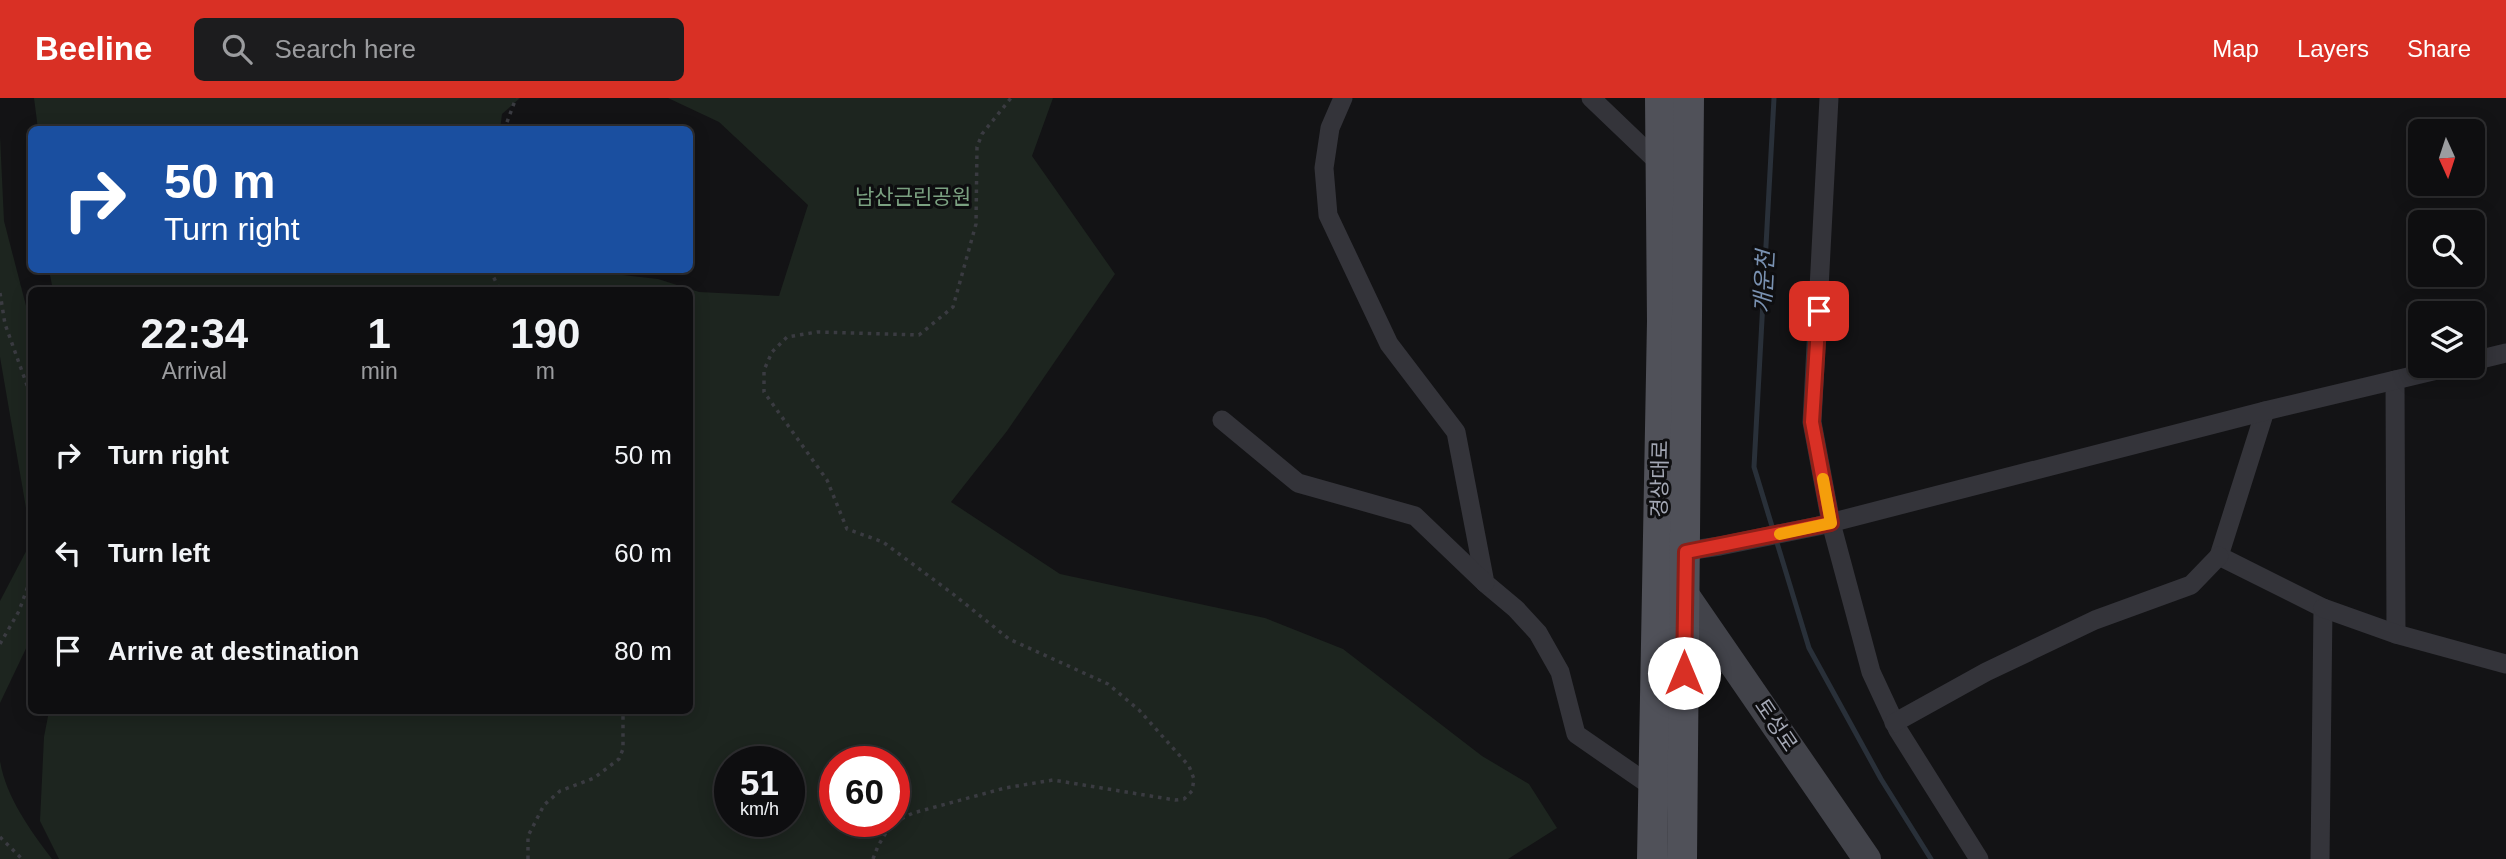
<!DOCTYPE html>
<meta charset="utf-8">
<style>
body{margin:0;font-family:Helvetica,"Noto Sans KR",sans-serif;background:#1c1c1e;color:#f1f3f6;height:100vh;display:flex;flex-direction:column;font-size:26px;white-space:nowrap}
*{box-sizing:border-box;margin:0}
p{font-size:23px;color:#9b9c9f}
.icon{flex:none;width:38px;height:38px;fill:none;stroke:currentColor;stroke-width:2;stroke-linecap:round;stroke-linejoin:round}
.map{position:relative;flex:1;overflow:hidden}
.details{position:absolute;left:28px;top:189px;width:665px;height:427px;display:flex;flex-direction:column;background:#0e0e10;border-radius:10px;box-shadow:0 4px 18px #0003,0 0 0 2px #2e2e30}
.details>*{flex:none}
.hud{position:absolute;left:28px;top:28px;width:665px;height:147px;border-radius:10px;box-shadow:0 4px 18px #0003,0 0 0 2px #2e2e30;background:#1a4fa0;color:#fff;overflow:hidden}
.needle{width:46px;rotate:177deg}
.fabs{position:absolute;left:2408px;top:21px;display:grid;gap:14px}
.fabs a{display:grid;place-items:center;width:77px;height:77px;border-radius:10px;background:#0e0e10;box-shadow:0 4px 18px #0003,0 0 0 2px #2e2e30;font-size:35px}
.speed{position:absolute;left:714px;top:648px;display:flex;gap:14px;font-size:35px;font-weight:700;text-align:center}
.speed>*{display:grid;place-content:center;width:91px;height:91px;border-radius:50%;background:#0e0e10;box-shadow:0 4px 18px #0003,0 0 0 2px #2e2e30;line-height:1}
.speed small{font-size:18px;font-weight:400}
.speed .limit{border:10px solid #d22;background:#fff;color:#111}
.pin{position:absolute;display:grid;place-items:center;width:60px;height:60px;color:#fff;margin:-30px;border-radius:14px;box-shadow:0 4px 10px #0006}
.me{position:absolute;width:77px;margin:-38px;rotate:0deg;stroke-linejoin:round;filter:drop-shadow(0 0 5px #0008)}
.turn{display:flex;align-items:center;gap:24px;height:147px;padding:0 21px;font-size:32px}
.turn .icon{width:91px;height:91px;stroke-width:2.5}
.turn b{display:block;font-size:49px;line-height:60px}
.eta{display:flex;justify-content:space-evenly;align-items:center;height:119px;text-align:center}
.eta b{font-size:42px;font-weight:800;line-height:49px}
ul{padding:0;list-style:none}
li{display:flex;align-items:center;gap:21px;height:98px;padding:0 21px}
li div{flex:1}
li b{display:block;font-size:26px}
li em{font-style:normal}
header{display:flex;align-items:center;gap:42px;box-sizing:border-box;height:98px;padding:0 35px;background:#d93025;color:#fff}
header strong{font-size:33px}
nav{display:flex;gap:38px;margin-inline-start:auto;font-size:24px}
.search{width:490px;height:63px;background:#1c1c1e;display:flex;align-items:center;gap:18px;box-sizing:border-box;padding:0 24px;border-radius:10px;color:#9b9c9f;font-size:26px}
.map>svg:first-child{display:block}
</style>
<header>
<strong>Beeline</strong>
<div class="search"><svg class="icon" aria-label="search" viewBox="0 0 24 24"><circle cx="10" cy="10" r="6"/><path d="M15 15l6 6"/></svg>Search here</div>
<nav><a>Map</a><a>Layers</a><a>Share</a></nav>
</header>
<div class="map">
<svg width="2506" height="761" viewBox="0 0 2506 761">
<rect width="100%" height="100%" fill="#131315"/>
<g fill="#1d251f" fill-rule="evenodd">
<polygon points="34,0 520,0 502,16 500,32 38,31"/>
<path d="M668 0H1053L1032 58 1115 176 1007 333 951 404 1060 476 1265 520 1343 551 1482 658 1529 686 1557 730 1508 761H59L40 723 44 639 49 613 690 612V192H53L49 172H544L547 175H605L658 181 699 194 779 198 808 107 719 24ZM789 663V723H730V663ZM835 663H894V723H835Z"/>
<polygon points="0,38 4,123 31,227 31,439 0,259"/>
<polygon points="31,444 31,540 0,605 0,503"/>
<path d="M0 663C6 699 30 732 52 761H0Z"/>
</g>
<g fill="none" stroke-linecap="round" stroke-linejoin="round">
<polyline stroke="#293039" stroke-width="5" points="1774,0 1754,369 1809,550 1881,681 1931,761"/>
<g stroke="#3a3b41" stroke-width="3.5" stroke-dasharray="3.5 5" stroke-linecap="butt">
<polyline points="504,32 516,0"/>
<polyline points="490,172 500,192"/>
<polyline points="0,195 5,226 32,301"/>
<polyline points="0,546 19,513 32,477"/>
<polyline points="0,739 22,761"/>
<polyline points="528,761 528,738 544,707 560,693 594,680 619,661 623,651 623,612"/>
<polyline points="873,761 878,748 891,726 913,715 1005,690 1053,682 1175,702 1184,701 1192,693 1194,681 1189,668 1139,612 1108,586 1009,541 953,496 883,444 847,431 827,382 764,294 764,272 772,254 787,239 817,234 919,237 953,209 976,126 977,49 982,36 1011,0"/>
</g>
<g stroke="#34343a" stroke-width="19">
<polyline points="1343,0 1330,30 1324,70 1328,117 1389,246 1456,334 1485,485 1516,511 1538,535 1560,574 1576,636 1654,690"/>
<polyline points="1591,0 1660,66"/>
<polyline points="1829,0 1812,324 1831,425 1871,574 1898,632 1979,761"/>
<polyline points="2473,263 2506,255"/>
<polyline points="2395,282 2396,536"/>
<polyline points="2265,313 2219,458 2323,510 2320,761"/>
<polyline points="1222,322 1298,385 1415,418 1485,485"/>
<polyline points="1673,455 1720,448 1818,428 2265,313 2454,268"/>
<polyline points="2323,510 2396,536 2506,566"/>
<polyline points="1894,625 1986,574 2095,522 2191,487 2219,458"/>
</g>
<polyline stroke="#42434a" stroke-width="28" points="1684,495 1867,761"/>
<g stroke="#505159" stroke-width="30">
<polyline points="1652,761 1662,223 1660,0"/>
<polyline points="1682,761 1689,0"/>
</g>
</g>
<g fill="none" stroke-linecap="round" stroke-linejoin="round">
<defs>
<polyline id="route" points="1684,575 1686,454 1831,425 1812,324 1819,213"/>
</defs>
<use href="#route" stroke="#8d1f18" stroke-width="18"/>
<use href="#route" stroke="#d93025" stroke-width="12"/>
<polyline stroke="#f59e0b" stroke-width="12" points="1780,436 1831,425 1823,381"/>
</g>
<g text-anchor="middle" stroke-width="6" stroke-linejoin="round" paint-order="stroke">
<g font-size="21" fill="#7ba181" stroke="#0e0e10">
<text x="913" y="106">남산근린공원</text>
</g>
<g font-size="21" fill="#a4a8b5" stroke="#0e0e10">
<text transform="translate(1660 381) rotate(-89)" y="7">경상대로</text>
<text transform="translate(1776 627) rotate(56)" y="7">토성로</text>
</g>
<g font-size="23" font-style="italic" fill="#7a92b2" stroke="#0e0e10">
<text transform="translate(1764 184) rotate(-87)" y="8">개운천</text>
</g>
</g>
</svg>
<div class="fabs">
<a><svg class="needle" viewBox="-14 -14 28 28"><path d="M0-13l5 13h-10z" fill="#e53935"/><path d="M0 13l5-13h-10z" fill="#9b9c9f"/></svg></a>
<a><svg class="icon" aria-label="search" viewBox="0 0 24 24"><circle cx="10" cy="10" r="6"/><path d="M15 15l6 6"/></svg></a>
<a><svg class="icon" aria-label="layers" viewBox="0 0 24 24"><path d="M12 4l9 5-9 5-9-5zM3 14l9 5 9-5"/></svg></a>
</div>
<div class="speed"><div>51<small>km/h</small></div><div class="limit">60</div></div>
<div class="pin" style="left:1819px;top:213px;background:#d93025"><svg class="icon" aria-label="arrive" viewBox="0 0 24 24"><path d="M6 21V4h12l-3 4 3 4H6"/></svg></div>
<svg class="me" style="left:1684px;top:575px" viewBox="-20 -20 40 40"><circle r="19" fill="#fff"/><path d="M0-13L10 11 0 6-10 11z" fill="#d93025"/></svg>
<div class="hud">
<div class="turn"><svg class="icon" aria-label="right" viewBox="0 0 24 24"><path d="M7 20v-9h11M14 6l5 5-5 5"/></svg><div><b>50 m</b>Turn right</div></div>
</div>
<section class="details">
<div class="eta">
<div><b>22:34</b><p>Arrival</p></div>
<div><b>1</b><p>min</p></div>
<div><b>190</b><p>m</p></div>
</div>
<ul>
<li><svg class="icon" aria-label="right" viewBox="0 0 24 24"><path d="M7 20v-9h11M14 6l5 5-5 5"/></svg><div><b>Turn right</b></div><em>50 m</em></li>
<li><svg class="icon" aria-label="left" viewBox="0 0 24 24"><path d="M17 20v-9H6M10 6l-5 5 5 5"/></svg><div><b>Turn left</b></div><em>60 m</em></li>
<li><svg class="icon" aria-label="arrive" viewBox="0 0 24 24"><path d="M6 21V4h12l-3 4 3 4H6"/></svg><div><b>Arrive at destination</b></div><em>80 m</em></li>
</ul>
</section>
</div>
